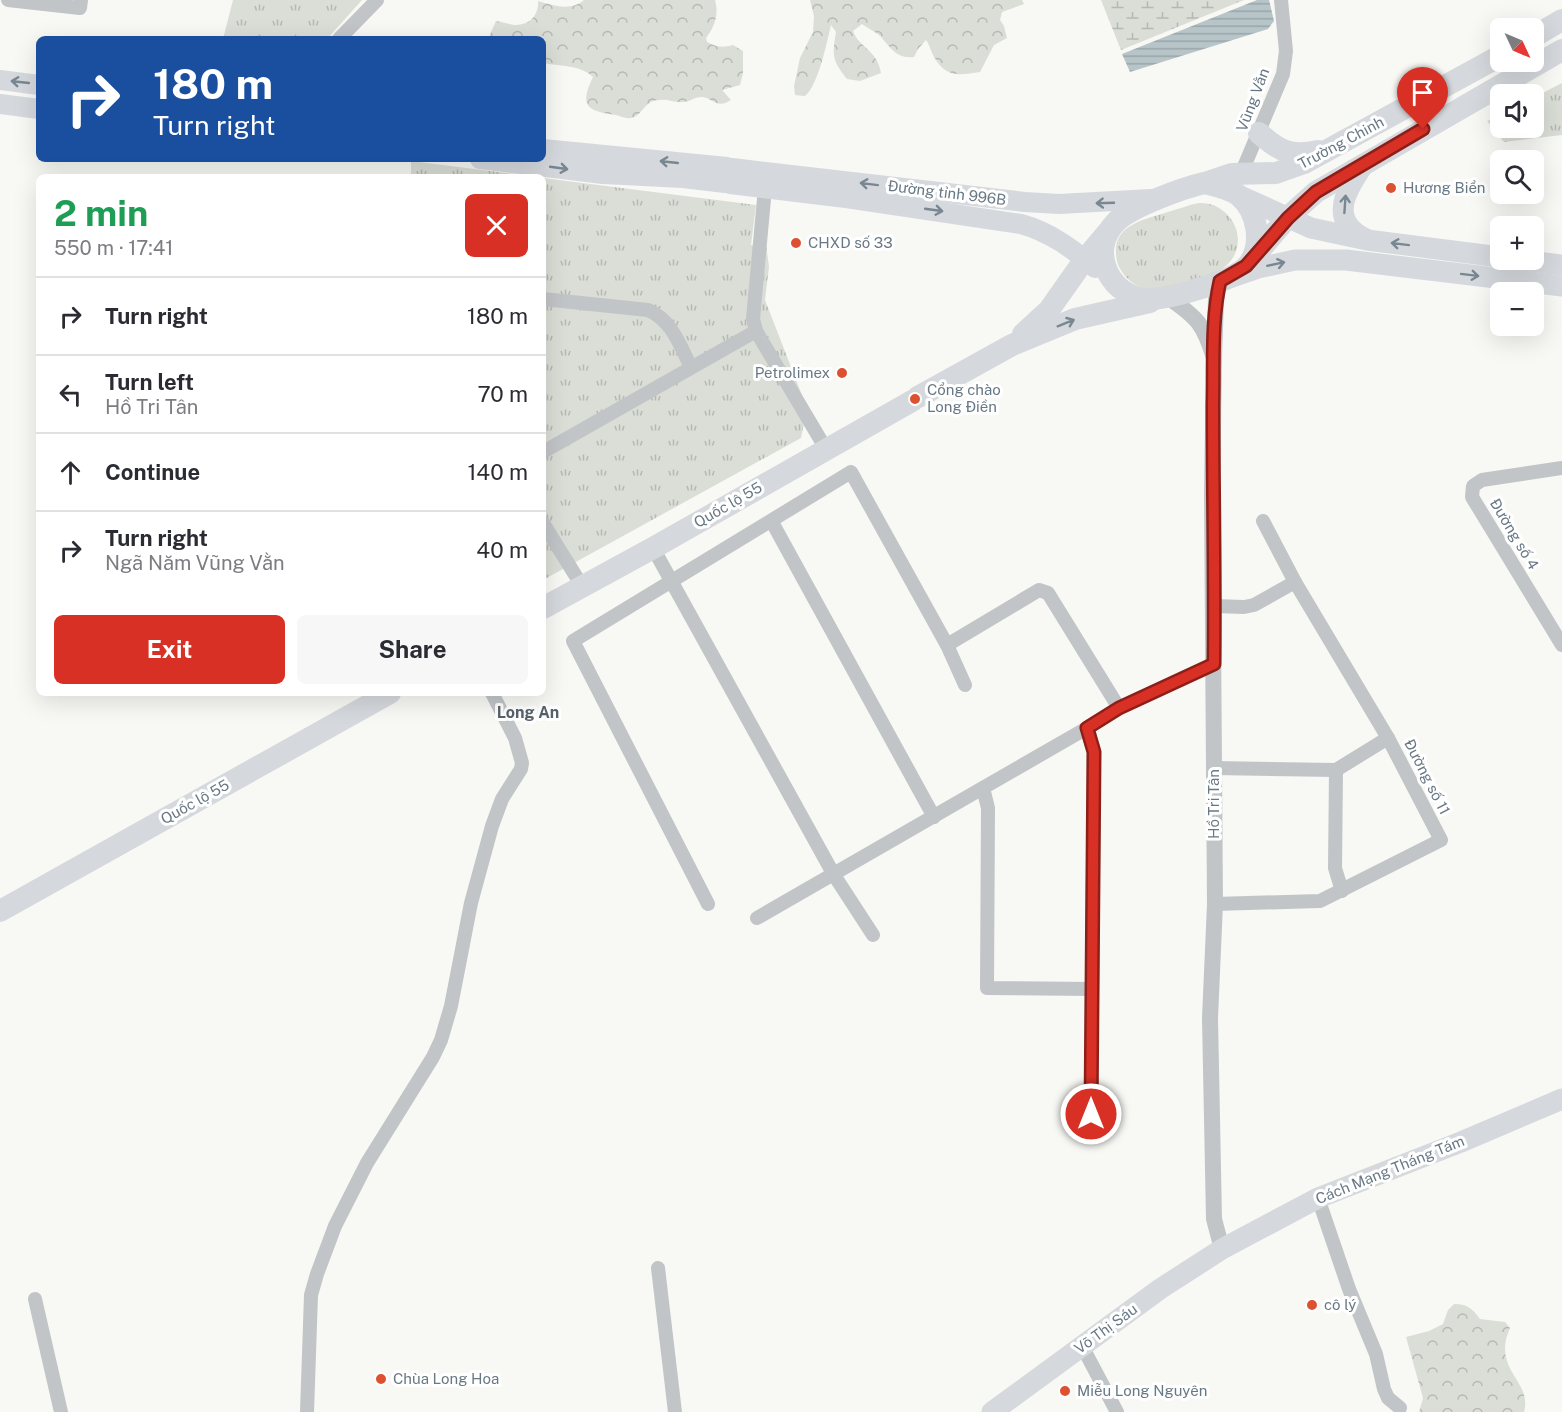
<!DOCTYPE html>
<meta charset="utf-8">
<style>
body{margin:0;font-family:"Public Sans",sans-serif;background:#f7f7f7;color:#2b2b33;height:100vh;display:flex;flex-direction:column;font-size:22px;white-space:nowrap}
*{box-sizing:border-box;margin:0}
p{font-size:20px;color:#7c7c81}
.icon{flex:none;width:33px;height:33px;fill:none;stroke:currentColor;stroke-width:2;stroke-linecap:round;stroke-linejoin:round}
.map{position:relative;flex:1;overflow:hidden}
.panel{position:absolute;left:36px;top:174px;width:510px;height:522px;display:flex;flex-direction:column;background:#fff;border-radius:9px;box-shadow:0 6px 24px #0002}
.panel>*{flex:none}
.hud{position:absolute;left:36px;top:36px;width:510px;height:126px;border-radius:9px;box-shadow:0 6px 24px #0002;background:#1a4fa0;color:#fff;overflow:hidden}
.needle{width:39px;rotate:134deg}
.fabs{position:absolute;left:1490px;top:18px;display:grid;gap:12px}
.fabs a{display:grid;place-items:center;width:54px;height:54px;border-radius:9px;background:#fff;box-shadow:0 6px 24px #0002;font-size:30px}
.pin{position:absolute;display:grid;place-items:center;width:51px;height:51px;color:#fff;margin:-62px -26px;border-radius:50% 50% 50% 0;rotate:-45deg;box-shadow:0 0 6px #0007}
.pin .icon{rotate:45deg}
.me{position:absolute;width:66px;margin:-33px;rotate:0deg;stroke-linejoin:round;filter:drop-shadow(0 0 4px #0008)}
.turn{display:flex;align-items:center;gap:21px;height:126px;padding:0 18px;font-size:27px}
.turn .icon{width:78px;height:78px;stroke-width:2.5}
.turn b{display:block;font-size:42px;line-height:51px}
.round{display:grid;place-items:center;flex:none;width:63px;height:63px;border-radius:9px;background:#f7f7f7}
.head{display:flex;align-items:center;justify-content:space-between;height:102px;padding:0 18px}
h1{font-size:36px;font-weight:700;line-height:45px;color:#1e9e55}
.primary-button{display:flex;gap:12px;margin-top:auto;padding:12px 18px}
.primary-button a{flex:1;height:69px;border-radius:9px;background:#d93025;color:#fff;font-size:24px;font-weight:700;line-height:69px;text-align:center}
.primary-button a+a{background:#f7f7f7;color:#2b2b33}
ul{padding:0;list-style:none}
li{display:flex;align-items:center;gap:18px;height:78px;padding:0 18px;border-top:2px solid #e1e1e2}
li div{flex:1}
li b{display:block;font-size:22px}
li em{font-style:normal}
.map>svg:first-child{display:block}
</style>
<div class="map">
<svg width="1562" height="1412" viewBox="0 0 1562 1412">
<defs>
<pattern id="grass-tufts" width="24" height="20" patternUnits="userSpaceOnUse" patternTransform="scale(1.5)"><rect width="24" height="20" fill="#daded6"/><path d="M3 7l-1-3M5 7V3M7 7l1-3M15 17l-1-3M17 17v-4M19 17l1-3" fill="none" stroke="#b5b9b3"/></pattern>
<pattern id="forest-crowns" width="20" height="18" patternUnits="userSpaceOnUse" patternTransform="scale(1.5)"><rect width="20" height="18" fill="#daded6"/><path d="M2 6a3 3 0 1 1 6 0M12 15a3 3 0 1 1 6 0" fill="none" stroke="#b5b9b3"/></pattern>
<pattern id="wetland-marsh" width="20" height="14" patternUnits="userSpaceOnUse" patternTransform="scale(1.5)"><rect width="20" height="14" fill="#daded6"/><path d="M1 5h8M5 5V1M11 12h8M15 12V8" fill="none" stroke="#b5b9b3"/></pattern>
<pattern id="water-rules" width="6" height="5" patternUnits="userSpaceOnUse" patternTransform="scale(1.5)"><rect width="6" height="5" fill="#b8c5c8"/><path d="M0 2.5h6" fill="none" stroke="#99a5a8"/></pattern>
</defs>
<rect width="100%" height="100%" fill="#f8f8f5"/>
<g fill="url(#grass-tufts)">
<polygon points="233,0 362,0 327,39 223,39"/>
<polygon points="1562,83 1562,135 1504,142 1487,121 1500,115 1500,128 1533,128 1533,98"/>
<polygon points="411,161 537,177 411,177"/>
<polygon points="543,178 756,205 751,245 766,244 769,267 765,300 807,408 801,438 543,580"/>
<path d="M1199 203C1231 202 1251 240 1228 264 1219 275 1165 290 1151 289 1141 289 1133 284 1127 278 1120 270 1116 263 1116 253 1114 224 1147 219 1168 212 1179 209 1188 205 1199 203Z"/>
</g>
<g fill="url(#forest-crowns)">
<path d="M584 0H715C719 14 715 26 706 38L707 42C716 47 723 48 733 45L743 51V73L740 85 722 90 731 100C716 110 713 97 701 97 695 97 689 102 683 102 675 103 668 99 660 100 643 100 643 117 630 118 626 119 620 116 616 115 589 111 578 108 593 77 581 65 559 66 543 63V39H488L496 21C503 22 511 25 517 25 531 24 539 14 538 1 553 5 570 12 584 0Z"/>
<path d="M810 0H1022L1024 4 1002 12 1000 20 1004 26 1007 38 994 45 980 72C956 76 944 77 932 53 930 48 929 44 926 40L918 49 914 57C895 59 891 47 879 35 874 31 867 28 862 24L853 31C859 48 877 49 881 73L860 81 847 79C832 60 832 56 836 32L831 25C827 42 818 86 805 96L795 95 794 86 800 58 813 32 814 16Z"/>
<path d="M1454 1304C1467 1304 1472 1308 1480 1319L1505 1322 1510 1328C1491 1370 1533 1381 1524 1412H1419L1423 1398 1406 1337 1429 1331 1443 1324 1448 1310Z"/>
</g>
<polygon fill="url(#wetland-marsh)" points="1101,0 1244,0 1121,50"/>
<polygon fill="url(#water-rules)" points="1257,0 1269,0 1274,21 1268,29 1130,72 1122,54"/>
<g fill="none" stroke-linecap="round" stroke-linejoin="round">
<g stroke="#c1c5c8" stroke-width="14">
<polyline points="8,0 80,8 81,0"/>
<polyline points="339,39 377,0"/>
<polyline points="1241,174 1283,74 1286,51 1281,0"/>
<polyline points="765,188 753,319 756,331 826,449"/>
<path d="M543 299 648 310C672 320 680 346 691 367"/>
<polyline points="543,452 756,331"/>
<polyline points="1562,468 1482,480 1473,486 1472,497 1562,645"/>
<polyline points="772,522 934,817"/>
<polyline points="543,523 582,586"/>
<polyline points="653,548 834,875 873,935"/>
<polyline points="1214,606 1244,607 1254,605 1295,582"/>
<polyline points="947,645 1039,590 1048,593 1119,708"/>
<polyline points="1087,728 1094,752 1091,1114"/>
<polyline points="1214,768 1336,770 1388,738"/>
<polyline points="1336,770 1335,868 1342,891"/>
<polyline points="983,788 988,808 987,988 1092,989"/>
<polyline points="708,904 573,641 851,472 947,645 965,685"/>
<polyline points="1215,904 1320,901 1441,840 1388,738 1295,582 1263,521"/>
<polyline points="757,918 1087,728 1119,708 1214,664"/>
<polyline points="1318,1198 1349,1289 1376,1354 1384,1389 1388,1398 1400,1408"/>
<polyline points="658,1268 675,1412"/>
<polyline points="35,1299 61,1412"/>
<polyline points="1082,1346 1117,1412"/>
<polyline points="307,1412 311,1295 317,1274 335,1226 367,1163 433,1057 441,1040 451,1006 471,903 492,826 502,799 521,769 522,763 515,738 492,693"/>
</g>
<g stroke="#c1c5c8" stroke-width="16">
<path d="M1169 298C1198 318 1204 325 1214 358L1216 299 1220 281"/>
<polyline points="1214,358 1212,494 1215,904 1210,1018 1214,1219 1222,1249"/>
</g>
<g stroke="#d5d9dd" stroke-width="20">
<polyline points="0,80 39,85"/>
<polyline points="0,104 39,109"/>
<polyline points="543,149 727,167"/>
<polyline points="480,159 603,174 683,178 725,183"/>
<polyline points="732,168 1025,202 1059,204 1151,199"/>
<path d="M730 184 846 198 1021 224C1050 232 1073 249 1095 268"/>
</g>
<g stroke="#d5d9dd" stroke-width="21">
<path d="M1364 164C1346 190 1327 220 1366 239"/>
<polyline points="1238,195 1311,228 1367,240 1500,257"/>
<polyline points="1521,260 1562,265"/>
<polyline points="1232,277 1258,268 1295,260 1346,260 1562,286"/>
<polyline points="992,1412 1160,1289 1222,1249 1318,1198 1461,1142 1562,1099"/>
</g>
<g stroke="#d5d9dd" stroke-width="22">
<polyline points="1533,37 1562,20"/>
<path d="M1259 133C1279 151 1290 157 1318 151"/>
<path d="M1204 183C1216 186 1228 188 1238 195 1258 211 1264 246 1247 266 1232 282 1174 297 1152 299 1112 301 1086 252 1116 222 1130 207 1183 188 1204 183Z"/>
<polyline points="1205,183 1232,174 1276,173 1304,163 1500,56"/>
<polyline points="1253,258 1288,217 1316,192 1562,50"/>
<polyline points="1023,334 1049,310 1085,259 1107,233"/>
<polyline points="918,397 1012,345 1075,319 1150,302"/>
<polyline points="543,608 653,548 912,401"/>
<polyline points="0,911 390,693"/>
</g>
</g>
<defs><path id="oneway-shaft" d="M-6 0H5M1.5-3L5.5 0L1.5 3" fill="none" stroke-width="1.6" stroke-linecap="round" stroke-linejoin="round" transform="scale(1.5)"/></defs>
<g stroke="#788792">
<use href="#oneway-shaft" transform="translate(20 82) rotate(-174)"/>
<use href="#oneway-shaft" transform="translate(669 162) rotate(-174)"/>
<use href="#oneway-shaft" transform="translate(559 168) rotate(8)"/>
<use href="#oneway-shaft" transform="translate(869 184) rotate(-173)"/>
<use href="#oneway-shaft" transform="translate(1105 203) rotate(178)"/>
<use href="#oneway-shaft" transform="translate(1345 204) rotate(-86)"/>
<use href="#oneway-shaft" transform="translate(934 210) rotate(8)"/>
<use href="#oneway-shaft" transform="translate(1400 244) rotate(-173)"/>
<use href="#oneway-shaft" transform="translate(1276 264) rotate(-12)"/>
<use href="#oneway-shaft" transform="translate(1470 275) rotate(7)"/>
<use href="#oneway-shaft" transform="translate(1066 323) rotate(-22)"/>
</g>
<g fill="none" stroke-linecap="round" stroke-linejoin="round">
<defs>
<path id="route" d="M1091 1114 1094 752 1087 728 1119 708 1214 664C1215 578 1213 491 1213 404 1214 363 1211 321 1220 281L1246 266 1288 218 1316 192 1423 129"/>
</defs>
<use href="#route" stroke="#8d1f18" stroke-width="15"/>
<use href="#route" stroke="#d93025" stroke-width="10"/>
</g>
<g fill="#dd5130" stroke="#fff" stroke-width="2">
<circle cx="1391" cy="188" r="6"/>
<circle cx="796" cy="243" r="6"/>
<circle cx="842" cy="373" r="6"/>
<circle cx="915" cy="399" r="6"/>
<circle cx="1312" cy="1305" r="6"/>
<circle cx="381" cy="1379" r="6"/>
<circle cx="1065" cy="1391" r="6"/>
</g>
<g text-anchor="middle" stroke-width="6" stroke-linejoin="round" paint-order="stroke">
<g font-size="15" fill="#687985" stroke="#fff">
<text transform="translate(1253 100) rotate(-69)" y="5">Vũng Vằn</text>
<text transform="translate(1341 143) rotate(-28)" y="5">Trường Chinh</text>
<text transform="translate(947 193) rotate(7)" y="5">Đường tỉnh 996B</text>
<text transform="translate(728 505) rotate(-30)" y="5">Quốc lộ 55</text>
<text transform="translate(1514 534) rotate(59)" y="5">Đường số 4</text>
<text transform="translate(1427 777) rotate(63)" y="5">Đường số 11</text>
<text transform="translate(195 802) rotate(-29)" y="5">Quốc lộ 55</text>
<text transform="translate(1214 804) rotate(-90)" y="5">Hồ Tri Tân</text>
<text transform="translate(1390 1170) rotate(-22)" y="5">Cách Mạng Tháng Tám</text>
<text transform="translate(1106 1329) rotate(-36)" y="5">Võ Thị Sáu</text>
</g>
<g font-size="15" fill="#687985" stroke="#fff" text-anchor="start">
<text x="1403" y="193">Hương Biển</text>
<text x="808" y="248">CHXD số 33</text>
<text x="830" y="378" text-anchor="end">Petrolimex</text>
<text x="927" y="395">Cổng chào<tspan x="927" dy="17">Long Điền</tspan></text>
<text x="1324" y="1310">cô lý</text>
<text x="393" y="1384">Chùa Long Hoa</text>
<text x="1077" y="1396">Miễu Long Nguyên</text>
</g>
<g font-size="16" font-weight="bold" fill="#56626a" stroke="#fff">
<text x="528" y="718">Long An</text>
</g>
</g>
</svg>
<div class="fabs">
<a><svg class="needle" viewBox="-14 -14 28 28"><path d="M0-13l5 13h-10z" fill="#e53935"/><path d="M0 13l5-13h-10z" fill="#7c7c81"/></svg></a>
<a><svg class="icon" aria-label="sound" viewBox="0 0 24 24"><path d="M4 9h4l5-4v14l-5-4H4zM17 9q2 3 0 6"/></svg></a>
<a><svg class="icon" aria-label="search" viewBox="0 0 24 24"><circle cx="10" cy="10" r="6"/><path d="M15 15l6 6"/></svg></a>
<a>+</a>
<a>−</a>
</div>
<div class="pin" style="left:1423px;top:129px;background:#d93025"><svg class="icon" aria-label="arrive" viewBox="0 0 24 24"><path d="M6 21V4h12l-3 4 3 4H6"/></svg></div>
<svg class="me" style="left:1091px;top:1114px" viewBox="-20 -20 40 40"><circle r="17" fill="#d93025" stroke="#fff" stroke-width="3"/><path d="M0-11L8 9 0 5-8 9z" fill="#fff"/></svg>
<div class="hud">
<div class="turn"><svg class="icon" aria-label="right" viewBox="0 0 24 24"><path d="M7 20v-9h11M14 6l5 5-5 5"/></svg><div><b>180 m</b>Turn right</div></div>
</div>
<section class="panel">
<div class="head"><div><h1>2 min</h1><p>550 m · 17:41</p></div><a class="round" style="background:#d93025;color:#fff"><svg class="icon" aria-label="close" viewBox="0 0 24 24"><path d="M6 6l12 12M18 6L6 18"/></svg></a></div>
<ul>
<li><svg class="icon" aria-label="right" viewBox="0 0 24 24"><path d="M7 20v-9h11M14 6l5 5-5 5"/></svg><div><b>Turn right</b></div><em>180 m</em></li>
<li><svg class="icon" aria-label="left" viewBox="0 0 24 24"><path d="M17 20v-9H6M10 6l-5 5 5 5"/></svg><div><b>Turn left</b><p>Hồ Tri Tân</p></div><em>70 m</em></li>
<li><svg class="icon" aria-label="ahead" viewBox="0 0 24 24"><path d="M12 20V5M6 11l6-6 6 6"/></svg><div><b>Continue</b></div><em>140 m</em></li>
<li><svg class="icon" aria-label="right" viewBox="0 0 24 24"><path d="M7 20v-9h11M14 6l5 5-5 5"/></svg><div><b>Turn right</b><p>Ngã Năm Vũng Vằn</p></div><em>40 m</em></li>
</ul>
<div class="primary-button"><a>Exit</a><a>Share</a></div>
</section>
</div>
